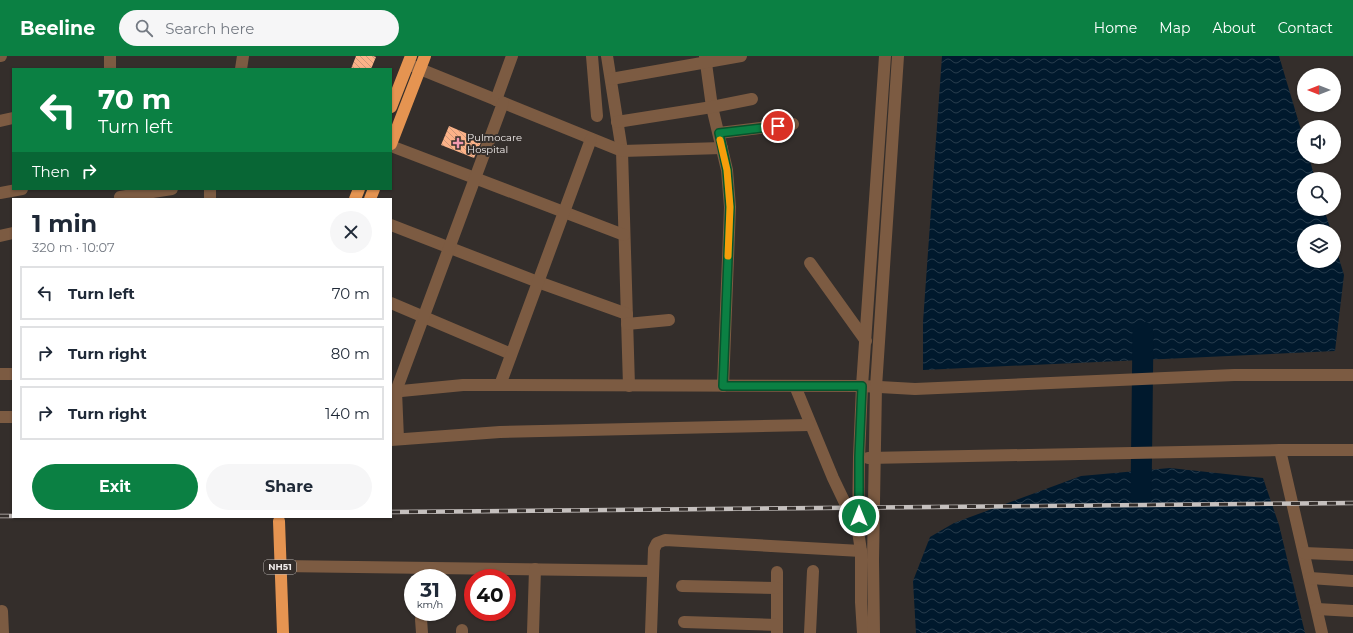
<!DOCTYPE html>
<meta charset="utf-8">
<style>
body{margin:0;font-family:Montserrat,sans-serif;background:#f6f6f7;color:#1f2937;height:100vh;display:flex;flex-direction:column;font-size:15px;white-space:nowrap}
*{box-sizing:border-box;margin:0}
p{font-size:13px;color:#747a83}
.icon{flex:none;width:22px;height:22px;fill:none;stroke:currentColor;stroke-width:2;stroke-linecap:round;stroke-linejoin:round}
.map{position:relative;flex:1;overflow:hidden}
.panel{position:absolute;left:12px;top:142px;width:380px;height:320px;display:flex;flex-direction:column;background:#fff;border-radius:0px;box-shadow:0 1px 3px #0004}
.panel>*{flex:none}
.banner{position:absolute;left:12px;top:12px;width:380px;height:122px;border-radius:0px;box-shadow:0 1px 3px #0004;background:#0b8043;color:#fff;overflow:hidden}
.needle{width:26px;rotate:270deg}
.tools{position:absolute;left:1297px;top:12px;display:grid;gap:8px}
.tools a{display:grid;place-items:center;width:44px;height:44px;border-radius:50%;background:#fff;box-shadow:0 1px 3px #0004;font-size:20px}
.speed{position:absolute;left:404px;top:513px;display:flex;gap:8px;font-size:20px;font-weight:700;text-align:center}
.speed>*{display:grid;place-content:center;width:52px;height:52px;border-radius:50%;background:#fff;box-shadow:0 1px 3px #0004;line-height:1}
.speed small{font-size:10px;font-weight:400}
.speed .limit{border:6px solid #d22;background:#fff;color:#111}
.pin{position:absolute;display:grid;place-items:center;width:34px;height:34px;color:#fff;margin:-17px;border:2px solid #fff;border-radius:50%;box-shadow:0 1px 4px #0007}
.me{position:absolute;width:44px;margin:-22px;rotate:0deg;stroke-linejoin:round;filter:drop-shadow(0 0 3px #0008)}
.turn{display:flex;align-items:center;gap:14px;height:84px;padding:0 20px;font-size:18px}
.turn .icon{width:52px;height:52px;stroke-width:2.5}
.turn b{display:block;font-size:28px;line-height:34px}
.then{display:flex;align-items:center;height:38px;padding:0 20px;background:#0003;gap:8px;font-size:15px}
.round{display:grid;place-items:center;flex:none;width:42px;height:42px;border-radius:21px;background:#f6f6f7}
.headline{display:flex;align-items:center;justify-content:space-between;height:68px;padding:0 20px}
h1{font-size:24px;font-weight:700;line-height:30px}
.cta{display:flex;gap:8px;margin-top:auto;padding:8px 20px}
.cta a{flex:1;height:46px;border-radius:24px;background:#0b8043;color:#fff;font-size:16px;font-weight:700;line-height:46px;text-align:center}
.cta a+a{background:#f6f6f7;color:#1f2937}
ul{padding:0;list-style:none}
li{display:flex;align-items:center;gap:12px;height:54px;margin:0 8px 6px;padding:0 12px;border:2px solid #e0e1e3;border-radius:0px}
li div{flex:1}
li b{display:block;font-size:15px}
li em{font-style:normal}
header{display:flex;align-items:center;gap:24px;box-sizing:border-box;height:56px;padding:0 20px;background:#0b8043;color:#fff}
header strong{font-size:19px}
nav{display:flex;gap:22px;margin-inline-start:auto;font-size:14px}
.search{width:280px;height:36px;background:#f6f6f7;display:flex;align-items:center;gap:10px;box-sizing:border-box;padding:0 14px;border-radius:22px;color:#747a83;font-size:15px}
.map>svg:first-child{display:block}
</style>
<header>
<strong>Beeline</strong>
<div class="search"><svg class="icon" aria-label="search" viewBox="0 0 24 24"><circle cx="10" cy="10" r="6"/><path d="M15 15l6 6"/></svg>Search here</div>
<nav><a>Home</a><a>Map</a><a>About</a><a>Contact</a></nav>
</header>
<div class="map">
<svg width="1353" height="577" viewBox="0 0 1353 577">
<defs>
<pattern id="water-waves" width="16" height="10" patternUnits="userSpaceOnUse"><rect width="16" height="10" fill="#00192d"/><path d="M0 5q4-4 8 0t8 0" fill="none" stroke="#263b4c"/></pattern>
<pattern id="building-back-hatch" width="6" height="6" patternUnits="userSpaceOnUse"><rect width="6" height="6" fill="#fbb288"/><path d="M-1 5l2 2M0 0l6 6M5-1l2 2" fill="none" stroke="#ce9778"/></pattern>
</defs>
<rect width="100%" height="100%" fill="#342e2b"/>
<g fill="url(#water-waves)">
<polygon points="942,0 1279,0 1304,84 1304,101 1309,101 1315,123 1304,123 1304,153 1324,153 1331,175 1304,175 1304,205 1334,205 1334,186 1344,219 1335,295 923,314 923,266"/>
<polygon points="1170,412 1263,422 1279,469 1305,577 916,577 913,525 930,481 954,467 1081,420"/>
</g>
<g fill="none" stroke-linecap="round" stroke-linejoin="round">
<polyline stroke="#00192d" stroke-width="21" points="1141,442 1143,276"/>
</g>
<g fill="url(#building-back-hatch)">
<polygon points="356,0 373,0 376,1 371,13 351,13"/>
<polygon points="449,70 482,84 474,102 441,89"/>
</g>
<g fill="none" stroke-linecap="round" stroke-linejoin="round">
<g stroke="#7c5b42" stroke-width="12">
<polyline points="0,0 1,0"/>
<polyline points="592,0 597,60"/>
<polyline points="607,0 622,95 629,330"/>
<polyline points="705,0 712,51 727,114 730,151 723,330"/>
<polyline points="410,9 622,95 722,92"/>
<polyline points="110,13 110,0"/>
<polyline points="241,13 243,0"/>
<polyline points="611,23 741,0"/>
<polyline points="496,44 512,0"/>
<polyline points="0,65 13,62"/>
<polyline points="617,66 712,51 752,43"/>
<polyline points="719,77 793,68"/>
<polyline points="391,90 624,179"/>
<polyline points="210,133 210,143"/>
<polyline points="0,137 22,133"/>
<polyline points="120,141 172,133"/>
<polyline points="391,169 538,226 627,258"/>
<polyline points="0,180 13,177"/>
<polyline points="810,207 866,285"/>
<polyline points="391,247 511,298"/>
<polyline points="627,268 669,264"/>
<polyline points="0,318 13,318"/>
<polyline points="500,329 591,83"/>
<polyline points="795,330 833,422 857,472"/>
<polyline points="391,336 463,329 862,330 915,333 1234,319 1353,319"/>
<polyline points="0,361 13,361"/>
<polyline points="398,383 396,335 503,47"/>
<polyline points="391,384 500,376 809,369"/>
<polyline points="1280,394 1322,577"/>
<polyline points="868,402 1280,394 1353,394"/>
<polyline points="1304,497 1353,499"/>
<polyline points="280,510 652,515"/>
<polyline points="777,516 777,577"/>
<polyline points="1310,522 1353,525"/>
<polyline points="682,530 777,532"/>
<polyline points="1317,553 1353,555"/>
<polyline points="2,555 3,577"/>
<polyline points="421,563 422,577"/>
<polyline points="684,566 777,569"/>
<polyline points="462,574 462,577"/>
<polyline points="533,577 535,513"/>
<polyline points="651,577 654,493 657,487 665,484 861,495"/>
<polyline points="810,577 813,515"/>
<polyline points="863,577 861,546 861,495 858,475 859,401 862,330 885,0"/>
<polyline points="874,577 873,504 876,331 898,0"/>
</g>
<g stroke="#e59451" stroke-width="12">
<polyline points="391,51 411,0"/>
<polyline points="391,88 425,0"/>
<polyline points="355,143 359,133"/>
<polyline points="370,143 374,133"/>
<polyline points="279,465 283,577"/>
</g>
<defs>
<g id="rail">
<polyline points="391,456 1353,447"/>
<polyline points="0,460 13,460"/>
</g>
</defs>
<use href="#rail" stroke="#c5c0be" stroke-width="4.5"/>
<use href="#rail" stroke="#342e2b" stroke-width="3" stroke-dasharray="9" stroke-linecap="butt"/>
</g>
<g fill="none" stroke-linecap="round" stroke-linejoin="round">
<defs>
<polyline id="route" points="778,70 719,77 727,114 730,151 723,330 862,330 859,401 859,460"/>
</defs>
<use href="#route" stroke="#07532c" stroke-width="10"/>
<use href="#route" stroke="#0b8043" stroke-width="7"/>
<polyline stroke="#f59e0b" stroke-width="7" points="720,84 727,114 730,151 728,200"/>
</g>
<path fill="#f29aae" stroke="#342e2b" stroke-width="1.5" d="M456 81h4v4h4v4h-4v4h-4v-4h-4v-4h4z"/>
<g text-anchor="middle" stroke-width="4" stroke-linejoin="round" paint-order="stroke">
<rect fill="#342e2b" stroke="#b8b3b1" stroke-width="1" x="264" y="504" width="32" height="14" rx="3"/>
<g font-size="9" font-weight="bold" fill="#f1eceb">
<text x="280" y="514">NH51</text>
</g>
<g font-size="10" fill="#f1eceb" stroke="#342e2b" text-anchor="start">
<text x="467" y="85">Pulmocare<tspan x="467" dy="12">Hospital</tspan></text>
</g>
</g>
</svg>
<div class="tools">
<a><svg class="needle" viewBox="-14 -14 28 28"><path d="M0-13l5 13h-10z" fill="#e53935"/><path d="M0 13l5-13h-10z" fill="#747a83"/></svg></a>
<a><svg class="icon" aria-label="sound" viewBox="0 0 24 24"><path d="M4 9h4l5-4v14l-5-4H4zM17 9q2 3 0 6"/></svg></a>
<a><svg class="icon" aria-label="search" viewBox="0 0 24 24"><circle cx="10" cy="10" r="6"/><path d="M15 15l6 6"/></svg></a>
<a><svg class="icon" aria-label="layers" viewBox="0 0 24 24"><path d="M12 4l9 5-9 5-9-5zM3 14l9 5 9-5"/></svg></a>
</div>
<div class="speed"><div>31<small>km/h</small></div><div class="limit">40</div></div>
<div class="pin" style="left:778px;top:70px;background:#d93025"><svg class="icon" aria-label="arrive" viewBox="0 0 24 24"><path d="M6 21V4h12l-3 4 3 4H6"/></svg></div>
<svg class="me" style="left:859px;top:460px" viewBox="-20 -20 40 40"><circle r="17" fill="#0b8043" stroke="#fff" stroke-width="3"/><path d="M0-11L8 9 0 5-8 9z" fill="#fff"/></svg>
<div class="banner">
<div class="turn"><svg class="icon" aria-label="left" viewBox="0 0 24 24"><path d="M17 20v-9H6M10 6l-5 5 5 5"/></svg><div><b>70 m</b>Turn left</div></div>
<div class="then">Then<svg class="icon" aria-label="right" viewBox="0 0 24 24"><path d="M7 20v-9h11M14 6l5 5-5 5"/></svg></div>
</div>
<section class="panel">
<div class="headline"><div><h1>1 min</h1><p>320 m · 10:07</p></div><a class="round"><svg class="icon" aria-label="close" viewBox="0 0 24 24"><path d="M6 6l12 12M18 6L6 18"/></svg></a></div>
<ul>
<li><svg class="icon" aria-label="left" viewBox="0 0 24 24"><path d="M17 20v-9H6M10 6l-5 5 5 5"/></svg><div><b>Turn left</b></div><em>70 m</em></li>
<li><svg class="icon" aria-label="right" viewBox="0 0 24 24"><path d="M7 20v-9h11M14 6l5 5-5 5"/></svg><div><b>Turn right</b></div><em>80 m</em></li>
<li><svg class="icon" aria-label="right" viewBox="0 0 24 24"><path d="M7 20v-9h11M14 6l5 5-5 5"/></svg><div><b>Turn right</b></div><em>140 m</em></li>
</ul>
<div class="cta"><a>Exit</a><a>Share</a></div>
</section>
</div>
